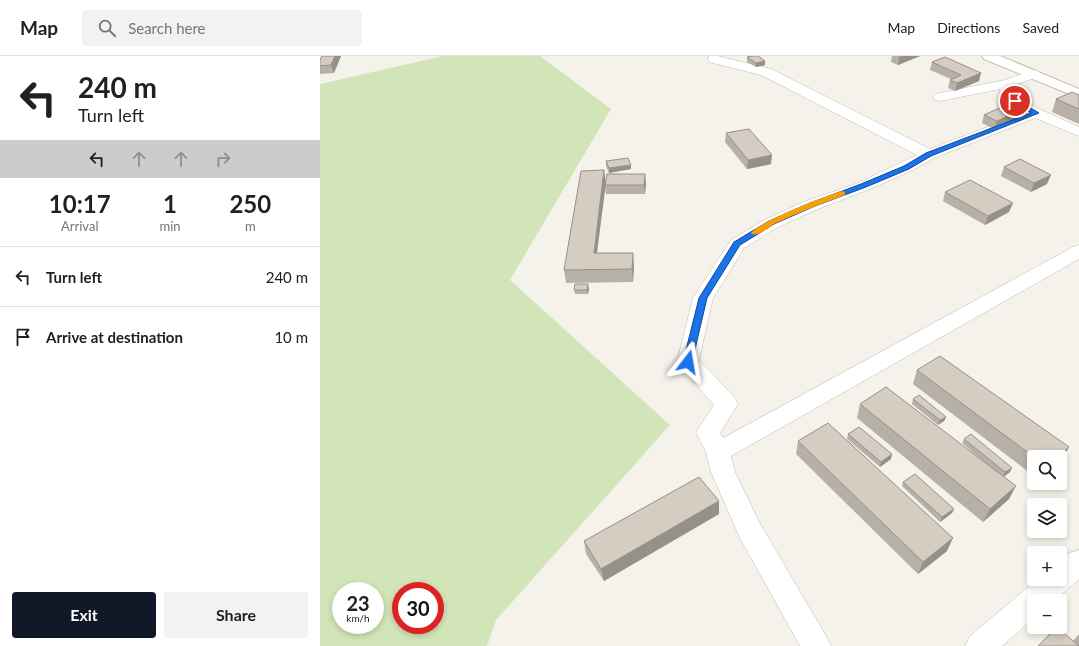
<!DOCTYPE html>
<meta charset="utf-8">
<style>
body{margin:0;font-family:Lato,sans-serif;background:#f2f2f2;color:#202124;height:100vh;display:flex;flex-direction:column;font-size:15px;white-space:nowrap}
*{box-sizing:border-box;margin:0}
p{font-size:13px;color:#757577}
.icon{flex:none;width:22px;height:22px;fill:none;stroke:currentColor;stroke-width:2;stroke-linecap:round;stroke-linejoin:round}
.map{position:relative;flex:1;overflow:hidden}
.drawer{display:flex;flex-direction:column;background:#fff;width:320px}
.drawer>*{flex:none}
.hud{background:#fff;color:#202124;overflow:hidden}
.buttons{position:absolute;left:707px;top:394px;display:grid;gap:8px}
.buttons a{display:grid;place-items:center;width:40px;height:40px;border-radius:4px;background:#fff;box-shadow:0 2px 6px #0003;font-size:20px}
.speed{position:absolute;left:12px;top:526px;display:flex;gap:8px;font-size:20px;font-weight:700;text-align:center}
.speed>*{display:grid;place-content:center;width:52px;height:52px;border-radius:50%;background:#fff;box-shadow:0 2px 6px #0003;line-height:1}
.speed small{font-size:10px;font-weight:400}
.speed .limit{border:6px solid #d22;background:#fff;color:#111}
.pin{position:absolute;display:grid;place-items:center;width:34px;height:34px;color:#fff;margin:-17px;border:2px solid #fff;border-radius:50%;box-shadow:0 1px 4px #0007}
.me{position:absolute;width:44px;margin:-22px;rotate:14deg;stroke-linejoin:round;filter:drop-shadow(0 0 3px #0008)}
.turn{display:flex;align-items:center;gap:14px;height:84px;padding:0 12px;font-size:18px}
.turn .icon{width:52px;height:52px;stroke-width:2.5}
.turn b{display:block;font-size:28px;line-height:34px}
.lanes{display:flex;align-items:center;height:38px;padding:0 12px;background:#0003;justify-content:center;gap:20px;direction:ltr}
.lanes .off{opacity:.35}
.eta{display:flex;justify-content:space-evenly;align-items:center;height:68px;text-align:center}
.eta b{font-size:24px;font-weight:700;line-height:28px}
.button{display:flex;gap:8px;margin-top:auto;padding:8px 12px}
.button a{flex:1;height:46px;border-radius:4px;background:#111827;color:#fff;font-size:16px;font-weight:700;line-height:46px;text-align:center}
.button a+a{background:#f2f2f2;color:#202124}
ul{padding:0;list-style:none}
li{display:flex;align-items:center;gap:12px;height:60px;padding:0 12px;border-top:1px solid #e0e0e0}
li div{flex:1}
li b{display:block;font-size:15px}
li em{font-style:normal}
header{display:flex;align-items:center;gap:24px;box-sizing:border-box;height:56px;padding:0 20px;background:#fff;border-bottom:1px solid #e0e0e0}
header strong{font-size:19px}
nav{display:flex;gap:22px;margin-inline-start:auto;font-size:14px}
.search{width:280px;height:36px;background:#f2f2f2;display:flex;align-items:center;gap:10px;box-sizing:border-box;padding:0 14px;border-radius:4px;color:#757577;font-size:15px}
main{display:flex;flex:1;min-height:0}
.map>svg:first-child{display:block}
</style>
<header>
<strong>Map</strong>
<div class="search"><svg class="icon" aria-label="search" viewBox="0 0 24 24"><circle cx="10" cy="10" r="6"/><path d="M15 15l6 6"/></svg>Search here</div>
<nav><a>Map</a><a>Directions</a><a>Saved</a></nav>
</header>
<main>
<section class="drawer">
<div class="hud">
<div class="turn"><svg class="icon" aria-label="left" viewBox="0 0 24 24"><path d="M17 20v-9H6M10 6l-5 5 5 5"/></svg><div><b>240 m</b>Turn left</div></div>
<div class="lanes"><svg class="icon" aria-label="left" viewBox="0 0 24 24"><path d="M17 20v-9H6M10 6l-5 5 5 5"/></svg><svg class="icon off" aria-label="ahead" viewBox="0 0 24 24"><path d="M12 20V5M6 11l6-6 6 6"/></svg><svg class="icon off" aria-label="ahead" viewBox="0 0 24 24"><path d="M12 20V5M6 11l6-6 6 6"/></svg><svg class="icon off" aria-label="right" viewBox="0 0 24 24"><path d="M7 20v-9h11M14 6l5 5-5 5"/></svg></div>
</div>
<div class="eta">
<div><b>10:17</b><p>Arrival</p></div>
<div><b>1</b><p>min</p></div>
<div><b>250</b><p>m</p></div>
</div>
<ul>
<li><svg class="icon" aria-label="left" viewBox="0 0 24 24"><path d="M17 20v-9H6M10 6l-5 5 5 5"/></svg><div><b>Turn left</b></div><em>240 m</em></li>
<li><svg class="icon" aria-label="arrive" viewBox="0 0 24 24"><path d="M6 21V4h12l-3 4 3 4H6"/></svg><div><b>Arrive at destination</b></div><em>10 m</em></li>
</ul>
<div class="button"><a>Exit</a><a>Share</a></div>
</section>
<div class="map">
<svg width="759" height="590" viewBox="0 0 759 590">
<rect width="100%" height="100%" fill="#f4f2eb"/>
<path fill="#d2e5b8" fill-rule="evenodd" d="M123 0H220L291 53 190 224 350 369 176 564 167 590H0V28ZM21 535H55V569H21ZM81 535H115V569H81Z"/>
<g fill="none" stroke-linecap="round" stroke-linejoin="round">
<defs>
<g id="minor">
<polygon points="389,0 397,0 451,13 610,93 704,57 688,46 679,36 680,33 620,45 615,44 613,41 615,38 685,24 713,14 718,15 720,18 718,21 694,29 693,35 715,51 759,71 759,80 715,62 614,102 593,114 550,133 498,153 458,171 424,192 393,242 379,304 415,342 418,348 400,377 403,382 753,191 759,189 759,203 411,400 415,416 439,466 506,580 511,590 480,590 420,482 391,416 386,396 376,376 394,349 357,306 373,242 411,184 446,163 486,145 538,127 597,99 441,19 389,6 388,3"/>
<polygon points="759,494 759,523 734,545 714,545 714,562 682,590 645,590 650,580 718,523 740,523 740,505 749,497"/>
</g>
<polygon id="tertiary" points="662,0 680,0 759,33 759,42 664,3"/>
</defs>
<use href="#minor" stroke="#c2bcb1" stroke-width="1"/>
<use href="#tertiary" stroke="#c2bcb1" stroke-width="2"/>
<use href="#minor" fill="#fff" fill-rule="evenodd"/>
<use href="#tertiary" fill="#fff" fill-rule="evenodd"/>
</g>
<g fill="#b7b0a7">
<polygon points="2,0 21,0 14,17 0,18 0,4"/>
<polygon points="572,0 600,0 578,9 571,6"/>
<polygon points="427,1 445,5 445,9 436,11 427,6"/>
<polygon points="612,6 659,25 635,35 628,32 630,24 631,23 610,14"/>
<polygon points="759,39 759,68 732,56 736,43"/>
<polygon points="707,58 674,73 662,67 664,59"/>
<polygon points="406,77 451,108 427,113 405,86"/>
<polygon points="286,105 311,109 311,113 289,117 286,110"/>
<polygon points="684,111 727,128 711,136 681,120"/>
<polygon points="284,114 285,126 326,127 325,138 286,138 285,131 277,197 314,210 313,226 246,227 244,214"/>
<polygon points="625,136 689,156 665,169 623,145"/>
<polygon points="269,233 268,238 255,238 254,234"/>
<polygon points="597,314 749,391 740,406 740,401 714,401 714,420 593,328"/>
<polygon points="593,343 626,361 624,365 618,369 592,348"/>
<polygon points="540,348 661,403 642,387 644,383 690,416 684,421 689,443 663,466 537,362"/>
<polygon points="528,378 571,403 560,411 527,383"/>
<polygon points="478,385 627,495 598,518 476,398"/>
<polygon points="583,426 634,453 632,457 620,466 582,430"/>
<polygon points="399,445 399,458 284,525 266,498 264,485"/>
<polygon points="759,578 759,590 753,585"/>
</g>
<g fill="#959088">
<polygon points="15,0 21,0 14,17 11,9"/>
<polygon points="581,0 600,0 578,9 579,1"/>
<polygon points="445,5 445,9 436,11 436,7"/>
<polygon points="661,17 659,25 635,35 637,27"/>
<polygon points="710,49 707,58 674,73 677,65"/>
<polygon points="452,99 451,108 427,113 428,104"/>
<polygon points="311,109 311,113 289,117 289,112"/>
<polygon points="284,114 286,127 275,211 274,197"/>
<polygon points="325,118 326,127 325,138 324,129"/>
<polygon points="731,119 727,128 711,136 714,127"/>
<polygon points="693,147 689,156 665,169 668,160"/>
<polygon points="313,197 314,210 313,226 312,213"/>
<polygon points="268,228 269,233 268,238 267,234"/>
<polygon points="626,361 624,365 618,369 620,364"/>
<polygon points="749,391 741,405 740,406 740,401 737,401"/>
<polygon points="572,398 571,403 560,411 561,406"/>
<polygon points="692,412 690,416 683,421 685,416"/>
<polygon points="696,430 689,443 663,466 670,453"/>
<polygon points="399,445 399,458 284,525 281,513"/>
<polygon points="634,453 632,457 620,466 622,461"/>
<polygon points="633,482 627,495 598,518 603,506"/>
</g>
<g fill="#d5cdc2" stroke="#959088">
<polygon points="2,0 15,0 11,9 0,10 0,4"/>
<polygon points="433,0 438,0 445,5 436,7 427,1"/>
<polygon points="625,1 661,17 637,27 630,24 641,19 612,6"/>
<polygon points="752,36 759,39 759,53 736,43"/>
<polygon points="697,44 710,49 677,65 664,59"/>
<polygon points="429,73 452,99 428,104 406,77"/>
<polygon points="308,102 311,109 289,112 286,105"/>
<polygon points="700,103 731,119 714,127 684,111"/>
<polygon points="284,114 274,197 313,197 312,213 244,214 261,115"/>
<polygon points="287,118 325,118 324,129 285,129"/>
<polygon points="650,124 693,147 668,160 625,136"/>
<polygon points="255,228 268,228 267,234 254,234"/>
<polygon points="620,300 749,391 737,401 714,401 597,314"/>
<polygon points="566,331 696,430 670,453 540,348"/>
<polygon points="599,339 626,361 620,364 593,343"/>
<polygon points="508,367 633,482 603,506 478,385"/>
<polygon points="539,371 572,398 561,406 528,378"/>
<polygon points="651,378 692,412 685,416 644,383"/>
<polygon points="595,418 634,453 622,461 583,426"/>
<polygon points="379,421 399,445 281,513 264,485"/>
<polygon points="737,571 759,590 718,590"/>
</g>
<polygon fill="#1a73e8" stroke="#114b97" points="693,44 697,44 719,57 611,100 589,113 546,131 495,150 454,168 420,189 387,242 372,306 371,308 365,308 363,306 379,242 414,186 449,165 490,147 541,128 584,110 606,97 711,57 693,46"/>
<path fill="#f59e0b" d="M522 135 525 136V139C501 148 477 157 454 168 448 172 440 180 432 178L431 177C444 163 503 141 522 135Z"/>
</svg>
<div class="buttons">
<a><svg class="icon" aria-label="search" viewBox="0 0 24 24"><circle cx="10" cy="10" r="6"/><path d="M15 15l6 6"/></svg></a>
<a><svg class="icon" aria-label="layers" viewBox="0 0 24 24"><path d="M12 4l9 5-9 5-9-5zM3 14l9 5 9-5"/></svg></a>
<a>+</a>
<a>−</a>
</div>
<div class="speed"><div>23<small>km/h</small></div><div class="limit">30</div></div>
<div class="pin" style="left:695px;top:45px;background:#d93025"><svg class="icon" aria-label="arrive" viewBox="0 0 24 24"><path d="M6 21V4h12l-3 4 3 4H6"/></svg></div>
<svg class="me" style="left:368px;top:306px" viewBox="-20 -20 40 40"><path d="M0-17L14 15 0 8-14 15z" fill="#1a73e8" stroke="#fff" stroke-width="4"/></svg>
</div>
</main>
